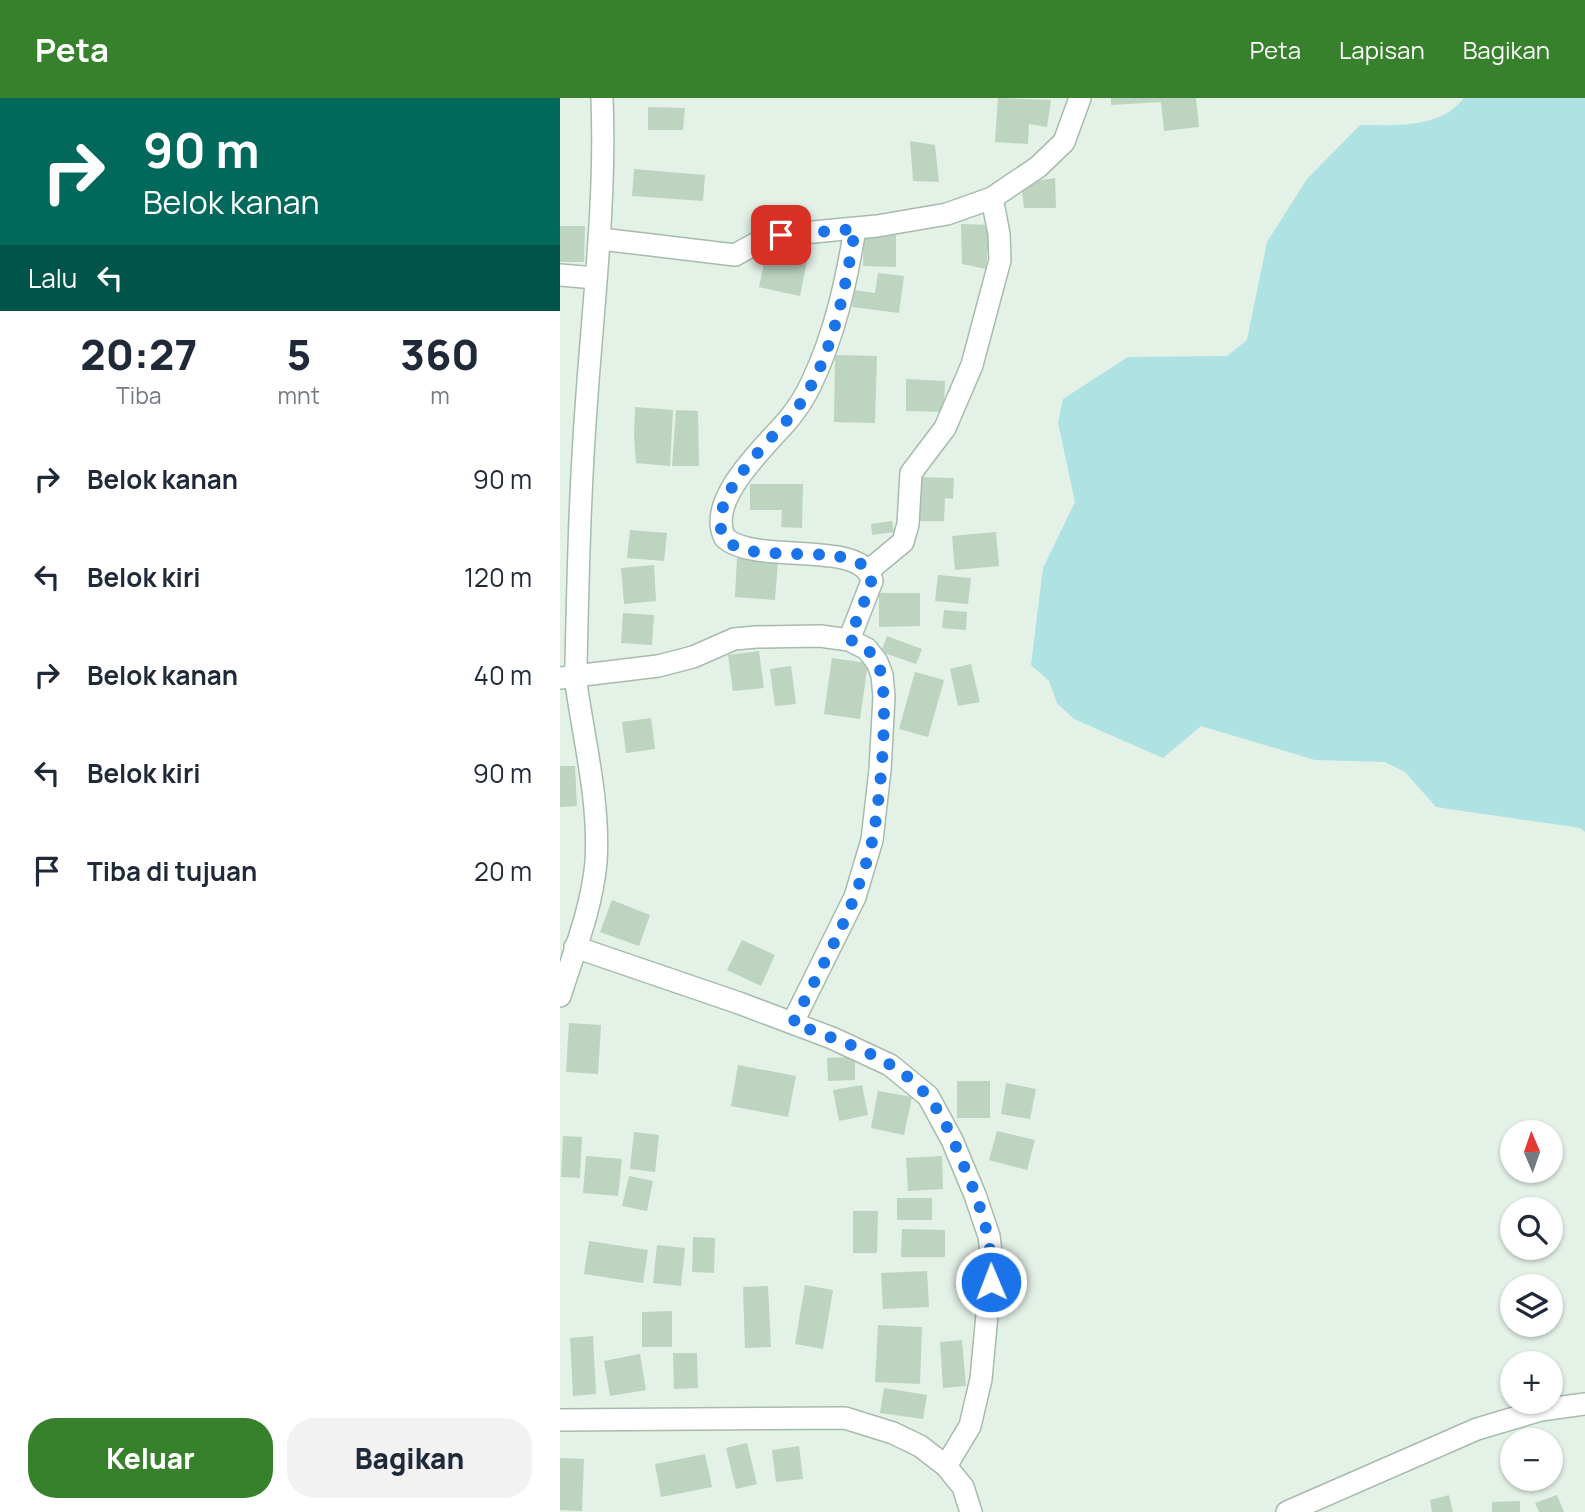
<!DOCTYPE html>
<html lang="id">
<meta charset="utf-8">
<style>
body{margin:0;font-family:Manrope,sans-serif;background:#f2f2f3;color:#1f2937;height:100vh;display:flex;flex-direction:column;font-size:26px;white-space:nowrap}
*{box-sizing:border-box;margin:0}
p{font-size:23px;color:#747a83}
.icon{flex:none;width:38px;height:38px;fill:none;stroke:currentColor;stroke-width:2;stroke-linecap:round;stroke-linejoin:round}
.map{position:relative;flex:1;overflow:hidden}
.panel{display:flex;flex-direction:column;background:#fff;width:560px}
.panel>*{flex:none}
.top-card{background:#00695c;color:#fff;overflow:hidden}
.needle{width:46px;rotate:358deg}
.controls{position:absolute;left:940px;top:1022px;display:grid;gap:14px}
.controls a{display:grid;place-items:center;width:63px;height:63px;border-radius:50%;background:#fff;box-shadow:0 2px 5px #0004;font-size:35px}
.pin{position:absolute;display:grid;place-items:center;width:60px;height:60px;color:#fff;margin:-30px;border-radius:14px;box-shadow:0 4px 10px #0006}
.me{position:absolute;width:77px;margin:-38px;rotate:359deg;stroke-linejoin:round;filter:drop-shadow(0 0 5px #0008)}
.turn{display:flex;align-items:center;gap:24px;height:147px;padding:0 28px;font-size:32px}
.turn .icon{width:91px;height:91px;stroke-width:2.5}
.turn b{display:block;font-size:49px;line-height:60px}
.then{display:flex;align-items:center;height:66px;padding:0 28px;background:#0003;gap:14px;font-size:26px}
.eta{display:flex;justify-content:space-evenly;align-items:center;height:119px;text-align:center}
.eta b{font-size:42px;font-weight:800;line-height:49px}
.cta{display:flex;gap:14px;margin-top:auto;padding:14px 28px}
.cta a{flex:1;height:80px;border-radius:28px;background:#38812c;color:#fff;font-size:28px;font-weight:800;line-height:80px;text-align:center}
.cta a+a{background:#f2f2f3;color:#1f2937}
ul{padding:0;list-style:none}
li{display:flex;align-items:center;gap:21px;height:98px;padding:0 28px}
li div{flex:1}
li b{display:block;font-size:26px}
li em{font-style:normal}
header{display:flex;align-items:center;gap:42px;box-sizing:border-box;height:98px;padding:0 35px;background:#38812c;color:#fff}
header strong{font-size:33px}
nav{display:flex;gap:38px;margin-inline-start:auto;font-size:24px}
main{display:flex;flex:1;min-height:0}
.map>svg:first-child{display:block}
</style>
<header>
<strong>Peta</strong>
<nav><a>Peta</a><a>Lapisan</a><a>Bagikan</a></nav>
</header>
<main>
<section class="panel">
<div class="top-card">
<div class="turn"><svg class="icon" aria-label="right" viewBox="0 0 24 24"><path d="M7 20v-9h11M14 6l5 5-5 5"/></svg><div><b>90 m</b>Belok kanan</div></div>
<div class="then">Lalu<svg class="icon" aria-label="left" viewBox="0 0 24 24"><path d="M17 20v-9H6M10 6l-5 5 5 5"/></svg></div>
</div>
<div class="eta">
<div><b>20:27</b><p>Tiba</p></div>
<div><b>5</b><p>mnt</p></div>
<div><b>360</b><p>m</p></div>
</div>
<ul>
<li><svg class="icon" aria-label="right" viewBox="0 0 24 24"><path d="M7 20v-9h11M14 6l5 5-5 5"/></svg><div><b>Belok kanan</b></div><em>90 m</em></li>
<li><svg class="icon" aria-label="left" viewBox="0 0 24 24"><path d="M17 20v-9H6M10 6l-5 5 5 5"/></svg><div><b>Belok kiri</b></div><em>120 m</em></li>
<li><svg class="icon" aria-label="right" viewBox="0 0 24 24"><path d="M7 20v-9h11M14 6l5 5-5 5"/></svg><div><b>Belok kanan</b></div><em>40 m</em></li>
<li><svg class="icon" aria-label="left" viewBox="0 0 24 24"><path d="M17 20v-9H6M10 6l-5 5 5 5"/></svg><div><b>Belok kiri</b></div><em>90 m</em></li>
<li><svg class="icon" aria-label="arrive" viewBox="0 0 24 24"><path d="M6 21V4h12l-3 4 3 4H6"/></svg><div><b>Tiba di tujuan</b></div><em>20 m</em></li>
</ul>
<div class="cta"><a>Keluar</a><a>Bagikan</a></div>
</section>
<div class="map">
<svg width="1025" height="1414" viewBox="0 0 1025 1414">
<rect width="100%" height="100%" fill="#e3f1e7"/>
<path fill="#aee2e3" d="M904 0H1025V734L1020 730 876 709 845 674 825 664 755 662 641 628 603 660 514 621 497 605 489 583 471 567 483 470 515 404 498 325 503 301 568 259 667 258 687 242 707 144 747 81 800 27C836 27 880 31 904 0Z"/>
<g fill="#bdd4c1">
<polygon points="438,0 491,2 487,29 469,26 468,46 435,44"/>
<polygon points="551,0 636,0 639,29 604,33 601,4 551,7"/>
<polygon points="88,9 125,10 123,32 88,32"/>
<polygon points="350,43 375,47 379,84 353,83"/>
<polygon points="74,71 145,77 143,103 72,98"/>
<polygon points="495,80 496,110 464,110 461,85"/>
<polygon points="401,126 430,127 426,171 402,166"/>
<polygon points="0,128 25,128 24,164 0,164"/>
<polygon points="304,137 336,137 336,169 303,168"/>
<polygon points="207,150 248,158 240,198 199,189"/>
<polygon points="318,175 344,178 339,215 292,209 294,192 315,195"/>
<polygon points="275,257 317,258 315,325 274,324"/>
<polygon points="346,281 385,283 384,314 346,313"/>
<polygon points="75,309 113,312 110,368 76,365 74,338"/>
<polygon points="116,312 138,313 139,368 112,368"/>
<polygon points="356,379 394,380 393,401 385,400 384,423 354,423"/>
<polygon points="190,386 243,386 242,430 221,429 222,412 190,412"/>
<polygon points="332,423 334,434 312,437 311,426"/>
<polygon points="70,432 107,435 104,463 67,460"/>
<polygon points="436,434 439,468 395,472 392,438"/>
<polygon points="177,460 218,463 215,502 175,499"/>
<polygon points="94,467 96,503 64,506 61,470"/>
<polygon points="378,477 411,480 408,506 375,503"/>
<polygon points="319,495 360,495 360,528 319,529"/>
<polygon points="384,512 407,514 406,532 382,530"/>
<polygon points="63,515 94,517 92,547 61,545"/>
<polygon points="327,538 362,551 356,566 321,554"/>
<polygon points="199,553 204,590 173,593 168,557"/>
<polygon points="272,560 308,565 300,621 264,616"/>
<polygon points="411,566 420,604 398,608 390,571"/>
<polygon points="231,568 236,606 215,608 210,571"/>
<polygon points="355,574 384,582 368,639 339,631"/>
<polygon points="91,620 95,651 66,655 62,624"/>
<polygon points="0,668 15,668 17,708 0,709"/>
<polygon points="52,802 90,817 79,848 40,834"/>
<polygon points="182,842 215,857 201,888 167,872"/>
<polygon points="9,925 41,927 38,976 6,974"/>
<polygon points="295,959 295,982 268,983 267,960"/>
<polygon points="178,967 236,978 228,1019 171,1008"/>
<rect x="397" y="983" width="33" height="37"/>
<polygon points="446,985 476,991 470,1021 441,1016"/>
<polygon points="302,987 308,1017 279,1023 273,992"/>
<polygon points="318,993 352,999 344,1037 311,1030"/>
<polygon points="437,1033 475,1042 467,1072 429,1062"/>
<polygon points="74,1034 99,1037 95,1074 70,1071"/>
<polygon points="3,1038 22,1039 20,1080 1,1079"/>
<polygon points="26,1058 62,1061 58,1098 23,1095"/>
<polygon points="382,1058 383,1091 348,1093 346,1060"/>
<polygon points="69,1078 93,1083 87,1113 62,1108"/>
<rect x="337" y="1100" width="35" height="22"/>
<polygon points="293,1113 318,1113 317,1155 293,1155"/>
<polygon points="342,1131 385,1132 385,1159 341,1159"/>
<polygon points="133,1139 155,1140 154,1175 132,1174"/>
<polygon points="29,1143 88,1152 83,1185 24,1176"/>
<polygon points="97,1147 125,1150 121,1188 93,1185"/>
<polygon points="367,1173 369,1209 323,1211 321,1175"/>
<polygon points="245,1187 273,1192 263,1251 235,1246"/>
<polygon points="208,1188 211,1249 185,1250 183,1189"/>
<polygon points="112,1213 112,1249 82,1249 82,1214"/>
<polygon points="318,1227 362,1229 360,1286 315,1284"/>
<polygon points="33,1238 36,1296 13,1298 10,1240"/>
<polygon points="402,1242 406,1288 383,1290 380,1244"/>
<polygon points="113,1255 137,1255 138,1290 114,1291"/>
<polygon points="80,1256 86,1292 50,1298 44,1263"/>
<polygon points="324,1290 367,1297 363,1321 320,1315"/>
<polygon points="187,1345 197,1386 176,1391 166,1350"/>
<polygon points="239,1348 243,1381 216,1384 212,1352"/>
<polygon points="145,1356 152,1389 101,1399 95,1366"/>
<polygon points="0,1360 24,1361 22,1413 0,1412"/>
<polygon points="889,1397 893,1414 872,1414 870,1402"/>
<polygon points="997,1397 1004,1414 979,1414 975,1405"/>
<polygon points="960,1403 960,1414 932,1414 932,1404"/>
</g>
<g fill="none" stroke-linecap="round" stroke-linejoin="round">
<defs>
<g id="street">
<polyline points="41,141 175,157 202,142 221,137 317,128 387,116 432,100 478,69 504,44 520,0"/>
<polyline points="0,177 35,180"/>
<polyline points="308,473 343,444 348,426 351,375 385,330 412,267 440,162 439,136 432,100"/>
<path d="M289 542 312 483C304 440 197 468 165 440 145 402 206 348 228 322 237 311 245 299 251 286 275 236 286 185 295 131"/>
<path d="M0 580 15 578 16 567C18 477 20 387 27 297 34 198 46 99 42 0"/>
<polyline points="15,849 179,905 272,940 330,967 368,998 392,1042 415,1097 429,1138 432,1163 421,1281 410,1328 386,1368"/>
<path d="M0 898C14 854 32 810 36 764 40 702 23 639 15 578L98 568 133 559 174 541 196 539 260 538 289 542 307 551 317 564 322 577 324 599 320 672 312 742 295 799 233 924"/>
<polyline points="0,1322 285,1320 333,1335 360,1348 386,1368 403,1389 411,1414"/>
<polyline points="727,1414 917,1331 981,1312 1025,1306"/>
</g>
</defs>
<use href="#street" stroke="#a7bbac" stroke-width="24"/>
<use href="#street" stroke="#fff" stroke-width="21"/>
</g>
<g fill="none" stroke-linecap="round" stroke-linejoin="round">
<path stroke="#1a73e8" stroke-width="12" stroke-dasharray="0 21.6" d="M221 137 295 131C286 187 274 254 242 303 221 336 154 387 161 431 169 480 315 430 311 487L289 541C301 547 311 552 317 564 332 591 319 712 312 744 308 761 302 778 296 795 280 837 254 884 233 925 279 943 336 959 368 999 387 1022 397 1053 409 1080 423 1115 433 1146 431 1184"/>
</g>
</svg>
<div class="controls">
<a><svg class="needle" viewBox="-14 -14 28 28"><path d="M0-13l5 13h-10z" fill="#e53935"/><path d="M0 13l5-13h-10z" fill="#747a83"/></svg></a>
<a><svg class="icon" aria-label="search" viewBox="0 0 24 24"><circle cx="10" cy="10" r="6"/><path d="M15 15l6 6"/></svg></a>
<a><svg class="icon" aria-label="layers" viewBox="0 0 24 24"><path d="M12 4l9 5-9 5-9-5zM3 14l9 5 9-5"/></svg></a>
<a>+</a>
<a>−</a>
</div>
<div class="pin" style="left:221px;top:137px;background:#d93025"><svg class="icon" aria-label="arrive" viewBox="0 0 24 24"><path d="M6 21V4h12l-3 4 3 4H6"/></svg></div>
<svg class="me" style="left:431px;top:1184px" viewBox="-20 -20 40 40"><circle r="17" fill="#1a73e8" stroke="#fff" stroke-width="3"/><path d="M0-11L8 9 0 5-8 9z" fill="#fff"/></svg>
</div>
</main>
